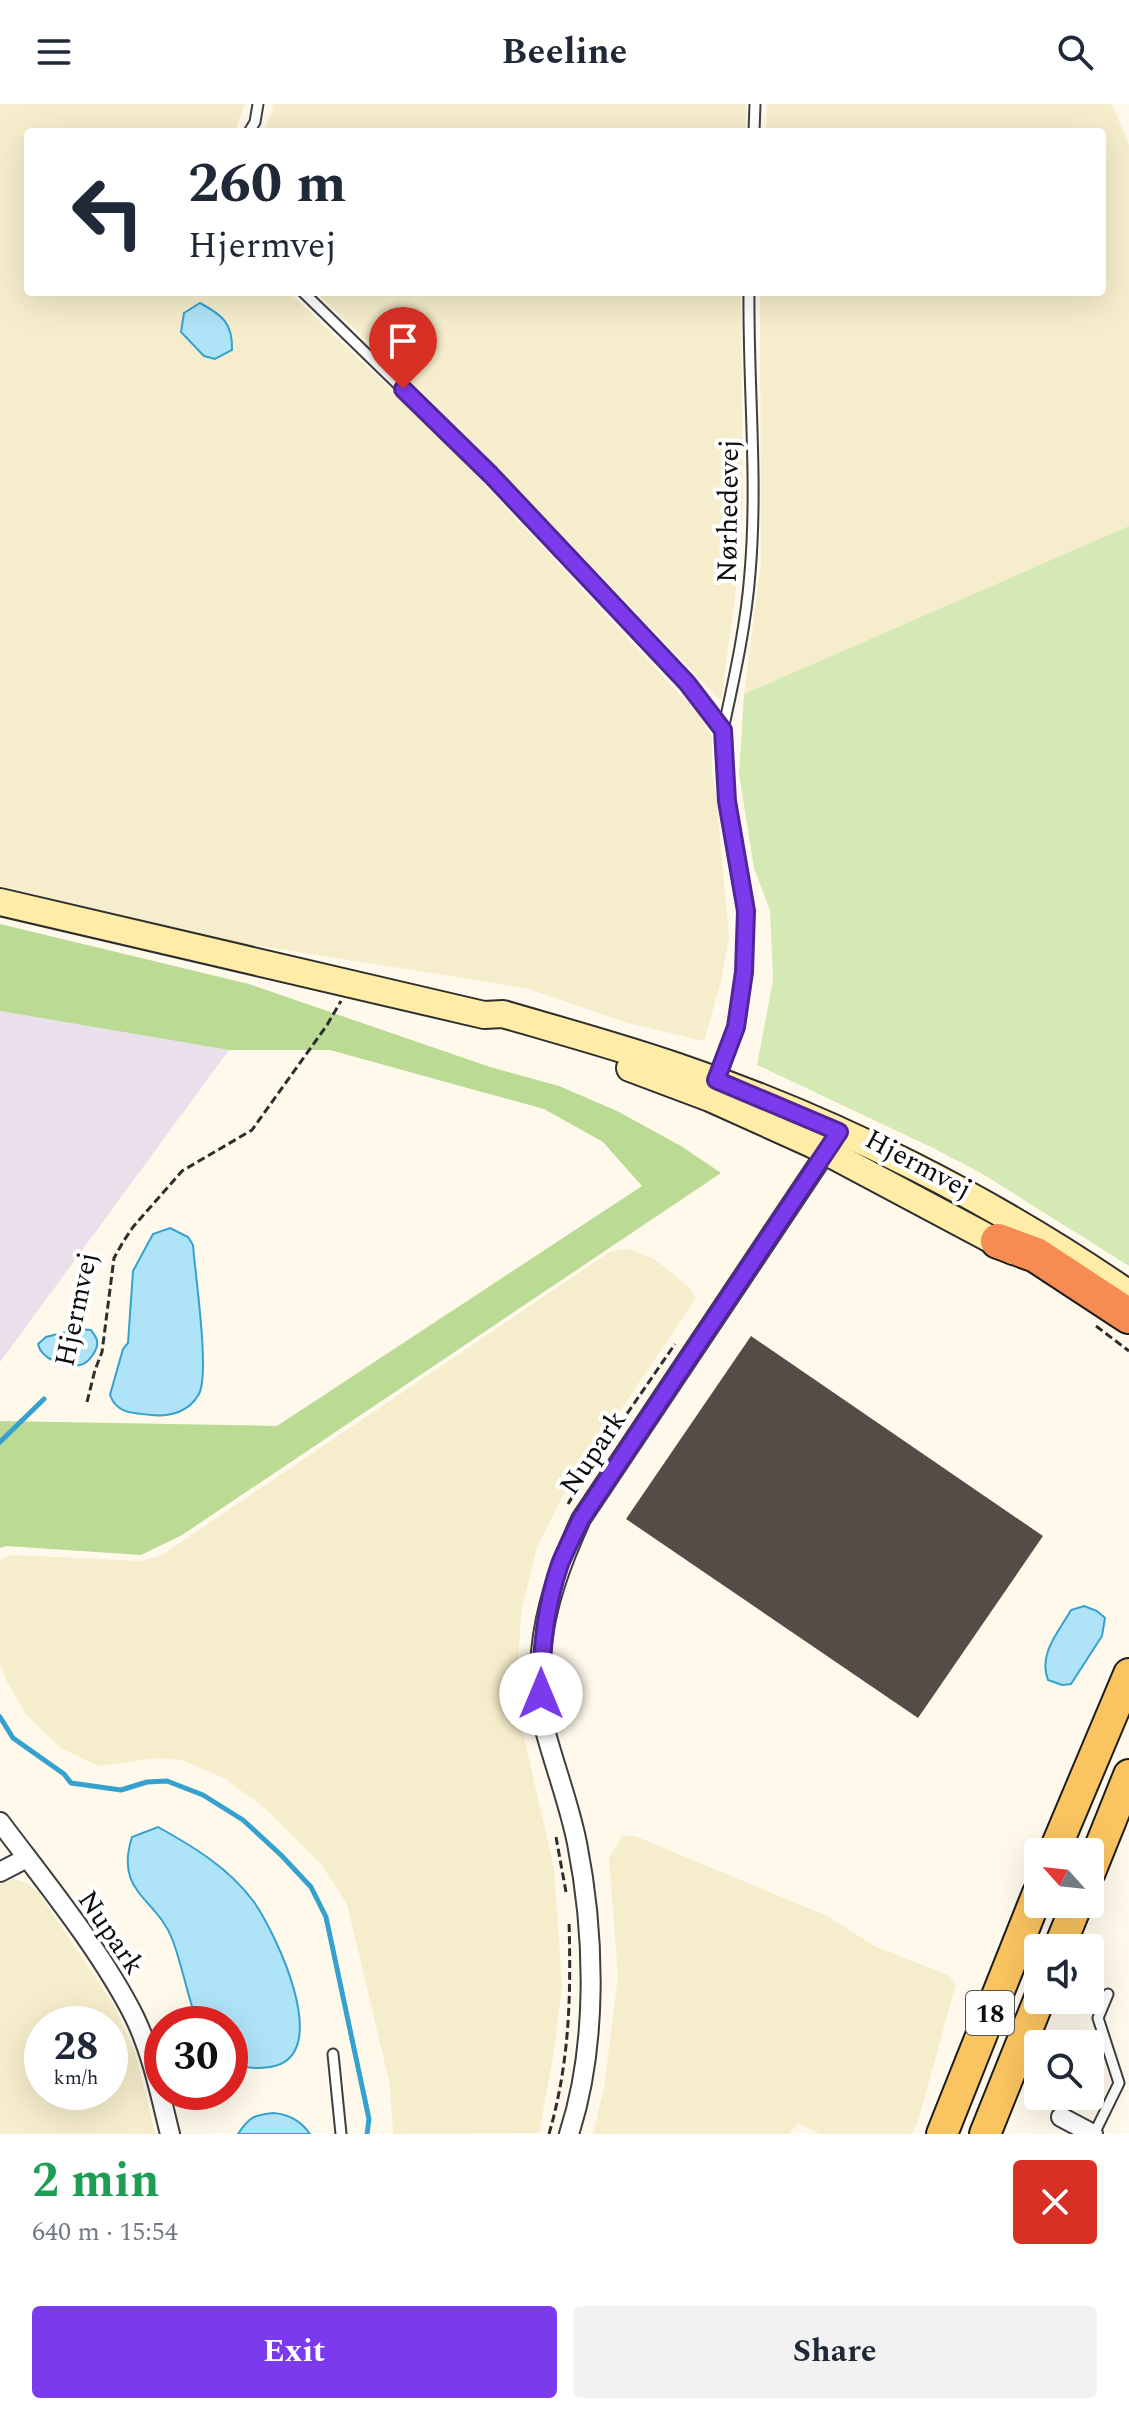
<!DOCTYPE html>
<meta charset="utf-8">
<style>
body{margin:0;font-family:Spectral,serif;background:#f2f2f3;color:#1f2937;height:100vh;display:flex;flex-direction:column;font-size:30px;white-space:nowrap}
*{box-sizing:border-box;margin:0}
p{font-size:26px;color:#747a83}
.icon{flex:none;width:44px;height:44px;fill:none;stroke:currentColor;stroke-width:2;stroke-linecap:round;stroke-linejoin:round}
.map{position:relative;height:2030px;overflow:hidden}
.details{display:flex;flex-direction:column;background:#fff;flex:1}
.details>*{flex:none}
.hud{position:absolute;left:24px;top:24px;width:1082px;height:168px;border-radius:8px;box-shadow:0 8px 32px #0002;background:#fff;color:#1f2937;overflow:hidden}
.needle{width:52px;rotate:297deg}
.buttons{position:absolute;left:1024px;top:1734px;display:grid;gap:16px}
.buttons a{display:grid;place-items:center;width:80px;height:80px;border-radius:8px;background:#fff;box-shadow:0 8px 32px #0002;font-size:40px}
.speed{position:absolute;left:24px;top:1902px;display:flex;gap:16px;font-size:40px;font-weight:700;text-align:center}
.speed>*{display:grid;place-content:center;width:104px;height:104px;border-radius:50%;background:#fff;box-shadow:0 8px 32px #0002;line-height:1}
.speed small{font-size:20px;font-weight:400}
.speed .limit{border:12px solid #d22;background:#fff;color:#111}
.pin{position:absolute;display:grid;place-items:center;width:68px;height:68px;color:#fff;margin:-82px -34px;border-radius:50% 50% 50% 0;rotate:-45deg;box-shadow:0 0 8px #0007}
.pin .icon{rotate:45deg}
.me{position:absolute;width:88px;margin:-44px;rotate:0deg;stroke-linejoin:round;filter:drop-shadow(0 0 6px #0008)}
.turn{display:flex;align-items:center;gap:28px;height:168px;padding:0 32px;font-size:36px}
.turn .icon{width:104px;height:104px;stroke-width:2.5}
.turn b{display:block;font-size:56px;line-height:68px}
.round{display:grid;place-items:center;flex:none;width:84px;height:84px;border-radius:8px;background:#f2f2f3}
.overview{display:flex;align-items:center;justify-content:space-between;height:136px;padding:0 32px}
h1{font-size:48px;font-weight:700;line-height:60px;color:#1e9e55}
.button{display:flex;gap:16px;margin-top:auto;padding:16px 32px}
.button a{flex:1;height:92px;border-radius:8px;background:#7c3aed;color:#fff;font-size:32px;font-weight:700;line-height:92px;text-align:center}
.button a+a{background:#f2f2f3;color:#1f2937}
header{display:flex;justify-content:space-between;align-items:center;height:104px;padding:0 32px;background:#fff;font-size:36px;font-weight:700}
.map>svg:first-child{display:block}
</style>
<header><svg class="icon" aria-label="menu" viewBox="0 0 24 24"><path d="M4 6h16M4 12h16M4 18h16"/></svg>Beeline<svg class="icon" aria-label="search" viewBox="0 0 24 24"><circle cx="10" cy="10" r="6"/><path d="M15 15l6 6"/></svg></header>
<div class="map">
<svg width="1129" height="2030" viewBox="0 0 1129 2030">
<rect width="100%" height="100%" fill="#fff9eb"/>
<polygon fill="#e9e0eb" points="0,907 229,946 0,1258"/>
<g fill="#f5edcb" fill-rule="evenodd">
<polygon points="0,0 245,0 235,28 28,28 28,188 289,188 437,330 698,610 712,633 712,669 716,689 729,833 721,877 704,937 628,919 526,884 228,837 0,782"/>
<polygon points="272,0 747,0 746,28 263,28 273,5"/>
<polygon points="767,0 1112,0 1129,41 1129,422 744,590 761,459 760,188 1102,188 1102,28 766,28"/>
<polygon points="315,188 741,188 743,399 738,471 721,597 452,316"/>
<polygon points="630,1145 654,1155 689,1183 696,1194 564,1390 537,1443 521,1509 516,1598 554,1764 562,1882 554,1948 539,2029 393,2030 390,1981 347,1800 321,1760 267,1706 224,1674 182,1656 155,1654 99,1662 61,1644 26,1611 6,1576 0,1560 0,1456 12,1451 141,1457 162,1451 611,1147"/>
<polygon points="622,1732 635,1732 827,1812 876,1843 948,1871 956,1880 918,2017 912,2030 820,2030 798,2019 789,2030 593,2030 604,1984 618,1873 609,1754"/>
<path d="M13 1775 27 1779 38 1788 115 1903 136 1950 155 2030H0V1780ZM110 1920V1988H42V1920Z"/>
</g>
<polygon fill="#d5e9b5" points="1129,422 1129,1162 981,1069 933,1044 757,961 773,876 770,807 754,764 739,670 744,590"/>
<polygon fill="#bbda94" points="0,820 249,880 490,963 559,982 617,1007 681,1042 721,1069 182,1431 141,1451 6,1442 0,1444 0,1317 277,1322 642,1082 603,1038 544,1005 330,946 229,946 0,907"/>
<g fill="#afe3f7" stroke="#35a1cf" stroke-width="2">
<path d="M200 199C222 211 233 219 232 246L215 255 204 252 181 228 184 209Z"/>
<path d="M170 1124 188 1133 193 1141C195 1170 210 1268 199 1290 189 1308 170 1313 151 1311 133 1309 117 1310 110 1291L123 1245 128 1239 133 1167 153 1130Z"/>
<path d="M78 1225 91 1226C93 1229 97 1234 97 1237 99 1245 88 1260 80 1261 65 1264 41 1255 38 1240L46 1233Z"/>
<path d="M1084 1502 1097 1507 1105 1514 1102 1532 1071 1580 1062 1581 1048 1576C1038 1550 1058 1529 1071 1506Z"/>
<path d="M158 1723C194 1743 229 1764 254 1798 275 1828 336 1953 270 1963 256 1965 242 1965 230 1955V1920H199L196 1915C187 1889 182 1862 173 1837 157 1793 114 1790 132 1733Z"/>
<path d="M273 2009C289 2010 301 2017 310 2030H238C249 2013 254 2011 273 2009Z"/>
</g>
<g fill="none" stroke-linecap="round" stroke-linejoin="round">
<g stroke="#35a1cf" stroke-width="5">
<polyline points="0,1338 44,1295"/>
<polyline points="0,1613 13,1634 64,1670 71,1679 121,1686 147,1678 167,1677 203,1691 243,1716 281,1751 311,1783 326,1813 369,2015 367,2030"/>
</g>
</g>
<polygon fill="#554c48" points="751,1232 1043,1432 918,1614 626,1415"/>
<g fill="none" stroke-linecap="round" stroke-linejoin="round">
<defs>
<g id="lane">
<polyline points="249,28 255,18 258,0"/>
<polyline points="754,28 755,0"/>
<path d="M303 188 491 371 687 579 723 626C734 575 746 522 750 469 758 376 748 282 749 188"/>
<polyline points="718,973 736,923 744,868 746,807 727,697 723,626"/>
<polyline points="333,1950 341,2030"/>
<polyline points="1094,2030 1119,1979 1098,1914 1108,1890"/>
</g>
<g id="street">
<path d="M0 1718C45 1778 100 1845 134 1912 152 1949 160 1990 170 2030"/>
<polyline points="0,1768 27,1754"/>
<polyline points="1061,2013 1093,2030"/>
<path d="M569 2030C598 1941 595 1830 577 1739 569 1699 554 1661 544 1622 539 1599 539 1571 541 1548 545 1501 562 1457 581 1415L832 1039"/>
</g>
<g id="secondary">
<path d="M0 798 484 911 503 910C561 927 620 943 678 963 835 1016 993 1096 1129 1190"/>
<polyline points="630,964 710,994 812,1040 1013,1147"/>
</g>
<g id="primary">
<polyline points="1054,1748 1129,1570"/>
<polyline points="1090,1768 1129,1671"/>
<polyline points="1059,1844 1077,1800"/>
<polyline points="942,2030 1038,1789"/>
<polyline points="985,2030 1039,1896"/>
</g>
<polyline id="highway" points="998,1137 1036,1151 1129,1212"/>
</defs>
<use href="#lane" stroke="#3f3f3f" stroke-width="13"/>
<use href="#street" stroke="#3f3f3f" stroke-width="22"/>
<use href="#secondary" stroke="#2e2e2e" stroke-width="30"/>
<use href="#primary" stroke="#1d1d1d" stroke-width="34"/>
<use href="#highway" stroke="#1d1d1d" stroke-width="38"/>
<g stroke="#2e2e2e" stroke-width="3" stroke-dasharray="8 4" stroke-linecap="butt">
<polyline points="1096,1222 1129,1247"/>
<polyline points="87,1298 95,1266 102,1248 114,1154 123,1138 133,1123 182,1067 252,1026 327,921 341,897"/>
<polyline points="568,1400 589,1365 675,1240"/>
<polyline points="556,1733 566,1788"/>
<path d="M549 2030C570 1957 571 1891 569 1816"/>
</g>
<use href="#lane" stroke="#fff" stroke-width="9"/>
<use href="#street" stroke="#fff" stroke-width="18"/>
<use href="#secondary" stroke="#ffeca6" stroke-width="26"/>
<use href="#primary" stroke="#fac460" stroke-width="30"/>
<use href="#highway" stroke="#f68c52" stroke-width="34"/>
</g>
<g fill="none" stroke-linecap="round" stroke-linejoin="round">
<defs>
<path id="route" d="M403 285 491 371 687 579 723 626 727 697 746 807 744 868 736 923 716 976 839 1028 581 1415C574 1430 566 1445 560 1460 545 1503 541 1546 541 1590"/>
</defs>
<use href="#route" stroke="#51269a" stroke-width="20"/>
<use href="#route" stroke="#7c3aed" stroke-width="14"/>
</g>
<g text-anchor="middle" stroke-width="8" stroke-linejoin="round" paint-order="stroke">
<rect fill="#fff" stroke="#555" stroke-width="2" x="966" y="1887" width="48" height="44" rx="6"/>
<g font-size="26" font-weight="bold" fill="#0c0c0c">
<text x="990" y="1918">18</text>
</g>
<g font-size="28" fill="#0c0c0c" stroke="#fff">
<text transform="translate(727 407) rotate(-89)" y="10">Nørhedevej</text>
<text transform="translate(919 1059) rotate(28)" y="10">Hjermvej</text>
<text transform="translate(75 1205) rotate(-78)" y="10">Hjermvej</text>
<text transform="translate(592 1348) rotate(-56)" y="10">Nupark</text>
<text transform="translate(112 1828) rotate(56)" y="10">Nupark</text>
</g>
</g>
</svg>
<div class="buttons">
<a><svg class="needle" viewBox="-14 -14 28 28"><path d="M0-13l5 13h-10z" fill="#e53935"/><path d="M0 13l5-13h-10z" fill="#747a83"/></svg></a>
<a><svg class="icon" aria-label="sound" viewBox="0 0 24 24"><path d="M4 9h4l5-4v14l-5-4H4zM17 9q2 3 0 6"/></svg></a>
<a><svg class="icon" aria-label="search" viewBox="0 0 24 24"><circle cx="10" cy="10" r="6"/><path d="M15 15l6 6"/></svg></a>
</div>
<div class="speed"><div>28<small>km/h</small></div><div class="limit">30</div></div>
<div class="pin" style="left:403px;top:285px;background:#d93025"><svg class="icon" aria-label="arrive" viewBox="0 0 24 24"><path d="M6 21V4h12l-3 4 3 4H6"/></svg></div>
<svg class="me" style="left:541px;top:1590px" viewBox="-20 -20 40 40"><circle r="19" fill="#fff"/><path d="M0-13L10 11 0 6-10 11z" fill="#7c3aed"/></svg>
<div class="hud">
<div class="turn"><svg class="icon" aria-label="left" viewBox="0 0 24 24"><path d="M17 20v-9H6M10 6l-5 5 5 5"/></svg><div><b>260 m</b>Hjermvej</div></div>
</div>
</div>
<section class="details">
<div class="overview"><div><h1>2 min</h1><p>640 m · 15:54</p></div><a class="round" style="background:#d93025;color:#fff"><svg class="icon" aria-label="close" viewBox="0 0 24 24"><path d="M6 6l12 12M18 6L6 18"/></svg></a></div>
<div class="button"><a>Exit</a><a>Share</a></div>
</section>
